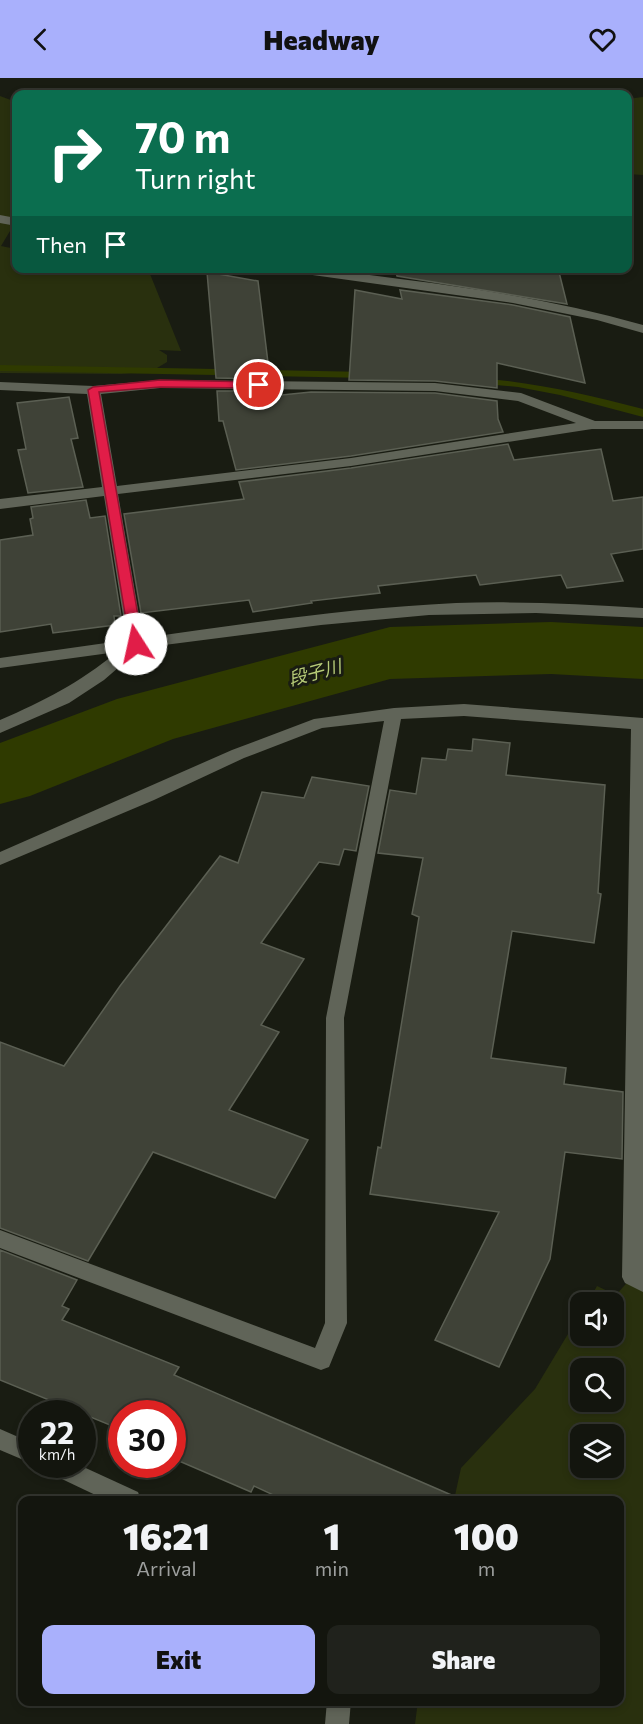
<!DOCTYPE html>
<meta charset="utf-8">
<style>
body{margin:0;font-family:Commissioner,"Noto Sans JP",sans-serif;background:#20221c;color:#f1f3f6;height:100vh;display:flex;flex-direction:column;font-size:22px;white-space:nowrap}
*{box-sizing:border-box;margin:0}
p{font-size:20px;color:#9d9f9e}
.icon{flex:none;width:33px;height:33px;fill:none;stroke:currentColor;stroke-width:2;stroke-linecap:round;stroke-linejoin:round}
.map{position:relative;flex:1;overflow:hidden}
.drawer{position:absolute;left:18px;top:1418px;width:606px;height:210px;display:flex;flex-direction:column;background:#13150e;border-radius:12px;box-shadow:0 3px 9px #0003,0 0 0 2px #32342e}
.drawer>*{flex:none}
.banner{position:absolute;left:12px;top:12px;width:620px;height:183px;border-radius:12px;box-shadow:0 3px 9px #0003,0 0 0 2px #32342e;background:#0b6e4f;color:#fff;overflow:hidden}
.tools{position:absolute;left:570px;top:1214px;display:grid;gap:12px}
.tools a{display:grid;place-items:center;width:54px;height:54px;border-radius:12px;background:#13150e;box-shadow:0 3px 9px #0003,0 0 0 2px #32342e;font-size:30px}
.speed{position:absolute;left:18px;top:1322px;display:flex;gap:12px;font-size:30px;font-weight:700;text-align:center}
.speed>*{display:grid;place-content:center;width:78px;height:78px;border-radius:50%;background:#13150e;box-shadow:0 3px 9px #0003,0 0 0 2px #32342e;line-height:1}
.speed small{font-size:15px;font-weight:400}
.speed .limit{border:9px solid #d22;background:#fff;color:#111}
.pin{position:absolute;display:grid;place-items:center;width:51px;height:51px;color:#fff;margin:-26px;border:3px solid #fff;border-radius:50%;box-shadow:0 2px 6px #0007}
.me{position:absolute;width:66px;margin:-33px;rotate:350deg;stroke-linejoin:round;filter:drop-shadow(0 0 4px #0008)}
.turn{display:flex;align-items:center;gap:21px;height:126px;padding:0 24px;font-size:27px}
.turn .icon{width:78px;height:78px;stroke-width:2.5}
.turn b{display:block;font-size:42px;line-height:51px}
.then{display:flex;align-items:center;height:57px;padding:0 24px;background:#0003;gap:12px;font-size:22px}
.eta{display:flex;justify-content:space-evenly;align-items:center;height:102px;text-align:center}
.eta b{font-size:36px;font-weight:800;line-height:42px}
.primary-button{display:flex;gap:12px;margin-top:auto;padding:12px 24px}
.primary-button a{flex:1;height:69px;border-radius:12px;background:#a9b0fc;color:#111;font-size:24px;font-weight:800;line-height:69px;text-align:center}
.primary-button a+a{background:#20221c;color:#f1f3f6}
header{display:flex;justify-content:space-between;align-items:center;height:78px;padding:0 24px;background:#a9b0fc;color:#111;font-size:27px;font-weight:800}
.map>svg:first-child{display:block}
</style>
<header><svg class="icon" aria-label="back" viewBox="0 0 24 24"><path d="M15 5l-7 7 7 7"/></svg>Headway<svg class="icon" aria-label="heart" viewBox="0 0 24 24"><path d="M12 20l-8-8c-3-5 5-10 8-4 3-6 11-1 8 4z"/></svg></header>
<div class="map">
<svg width="643" height="1646" viewBox="0 0 643 1646">
<rect width="100%" height="100%" fill="#191c12"/>
<g fill="#29300e" fill-rule="evenodd">
<polygon points="0,18 16,24 16,143 1,168 16,171 16,190 148,191 181,273 159,272 167,277 167,284 152,293 121,296 0,295"/>
<polygon points="643,19 643,97 627,96 627,21"/>
<path d="M632 1199 643 1204V1646H415L418 1623H620V1422H454L461 1390 535 1311 580 1236V1257H614V1224H588L597 1208 616 1217ZM580 1290H614V1323H580ZM580 1356H614V1389H580Z"/>
</g>
<g fill="none" stroke-linecap="round" stroke-linejoin="round">
<g fill="#2f3a00" fill-rule="evenodd">
<polygon points="0,287 369,294 375,297 369,300 0,293"/>
<path d="M477 300C534 304 588 317 643 331V339L560 317 518 309 473 305V301Z"/>
</g>
<polygon fill="#2f3a00" fill-rule="evenodd" points="551,544 643,549 643,601 551,596 390,601 173,661 30,718 0,726 0,665 117,621 390,549"/>
</g>
<g fill="#3f4237" stroke="#5b5f53" stroke-width="1.5">
<polygon points="395,190 558,190 567,226 397,198"/>
<polygon points="207,194 258,203 270,301 216,300"/>
<polygon points="355,212 402,221 400,212 513,227 570,239 585,305 497,285 497,310 435,303 349,302"/>
<polygon points="217,313 272,313 272,318 311,314 435,315 497,323 498,341 503,354 351,378 236,392 223,343 219,343"/>
<polygon points="69,319 78,360 71,361 83,409 28,415 18,372 26,371 17,325"/>
<polygon points="508,366 514,382 601,371 613,423 643,419 643,471 611,476 623,503 567,510 561,497 480,507 476,497 378,508 380,515 311,523 312,525 253,534 249,522 141,535 124,436 244,421 239,404 351,390"/>
<polygon points="86,422 90,440 105,438 121,538 114,538 115,547 53,555 51,546 0,554 0,462 33,457 30,441 33,440 31,429"/>
<polygon points="473,661 510,665 506,697 605,707 598,815 601,816 594,865 512,853 491,980 566,990 564,1006 623,1014 622,1081 565,1074 550,1181 499,1289 435,1262 499,1134 370,1116 378,1069 381,1070 419,839 412,836 423,780 378,775 390,712 416,716 422,680 446,682 448,671 472,673"/>
<polygon points="312,699 369,708 356,773 344,771 339,787 319,784 261,865 304,881 261,947 279,954 229,1032 308,1062 275,1120 153,1074 88,1183 0,1150 0,964 64,988 120,908 220,778 238,785 262,714 304,720"/>
<polygon points="0,1172 77,1202 62,1228 69,1231 62,1242 179,1289 174,1297 463,1422 284,1422 254,1408 251,1414 172,1380 172,1335 122,1335 122,1352 0,1302"/>
</g>
<g fill="none" stroke-linecap="round" stroke-linejoin="round">
<g fill="#606458" fill-rule="evenodd">
<polygon points="0,137 16,140 16,148 0,145"/>
<path d="M285 190C326 190 367 197 408 202 488 212 566 225 643 247V255L597 242 513 225 291 194Z"/>
<path d="M160 302 435 305 521 315 595 343H643V351H592L351 388 118 416 143 560C247 545 351 530 456 525 518 523 581 526 643 530V540L536 535 429 537 321 547 141 570 104 602 69 625 0 655V642C44 623 79 605 117 574L0 590V580L127 562 104 418 0 431V421L102 409 87 316 0 312V304L93 308ZM160 310 435 313 518 323 576 345 351 380 117 408 101 316Z"/>
<polygon points="464,626 643,640 643,1214 625,1205 622,1199 631,651 464,638 401,641 344,940 347,1245 329,1289 321,1292 0,1170 0,1152 315,1270 325,1245 326,940 384,643 322,650 244,680 154,722 0,787 0,774 232,672 314,641 394,630"/>
<polygon points="0,1351 32,1365 33,1386 0,1372"/>
<polygon points="42,1386 77,1386 138,1414 141,1422 106,1422 45,1393"/>
<polygon points="327,1623 351,1623 349,1646 325,1646"/>
</g>
</g>
<polygon fill="#e11d48" stroke="#92132f" stroke-width="1.5" points="160,302 259,304 264,307 259,310 160,309 99,314 143,566 136,570 130,566 88,312 93,309"/>
<g text-anchor="middle" stroke-width="6" stroke-linejoin="round" paint-order="stroke">
<g font-size="18" font-style="italic" fill="#b7cc78" stroke="#191c12">
<text transform="translate(315 595) rotate(-15)" y="6">段子川</text>
</g>
</g>
</svg>
<div class="tools">
<a><svg class="icon" aria-label="sound" viewBox="0 0 24 24"><path d="M4 9h4l5-4v14l-5-4H4zM17 9q2 3 0 6"/></svg></a>
<a><svg class="icon" aria-label="search" viewBox="0 0 24 24"><circle cx="10" cy="10" r="6"/><path d="M15 15l6 6"/></svg></a>
<a><svg class="icon" aria-label="layers" viewBox="0 0 24 24"><path d="M12 4l9 5-9 5-9-5zM3 14l9 5 9-5"/></svg></a>
</div>
<div class="speed"><div>22<small>km/h</small></div><div class="limit">30</div></div>
<div class="pin" style="left:259px;top:307px;background:#d93025"><svg class="icon" aria-label="arrive" viewBox="0 0 24 24"><path d="M6 21V4h12l-3 4 3 4H6"/></svg></div>
<svg class="me" style="left:136px;top:566px" viewBox="-20 -20 40 40"><circle r="19" fill="#fff"/><path d="M0-13L10 11 0 6-10 11z" fill="#e11d48"/></svg>
<div class="banner">
<div class="turn"><svg class="icon" aria-label="right" viewBox="0 0 24 24"><path d="M7 20v-9h11M14 6l5 5-5 5"/></svg><div><b>70 m</b>Turn right</div></div>
<div class="then">Then<svg class="icon" aria-label="arrive" viewBox="0 0 24 24"><path d="M6 21V4h12l-3 4 3 4H6"/></svg></div>
</div>
<section class="drawer">
<div class="eta">
<div><b>16:21</b><p>Arrival</p></div>
<div><b>1</b><p>min</p></div>
<div><b>100</b><p>m</p></div>
</div>
<div class="primary-button"><a>Exit</a><a>Share</a></div>
</section>
</div>
